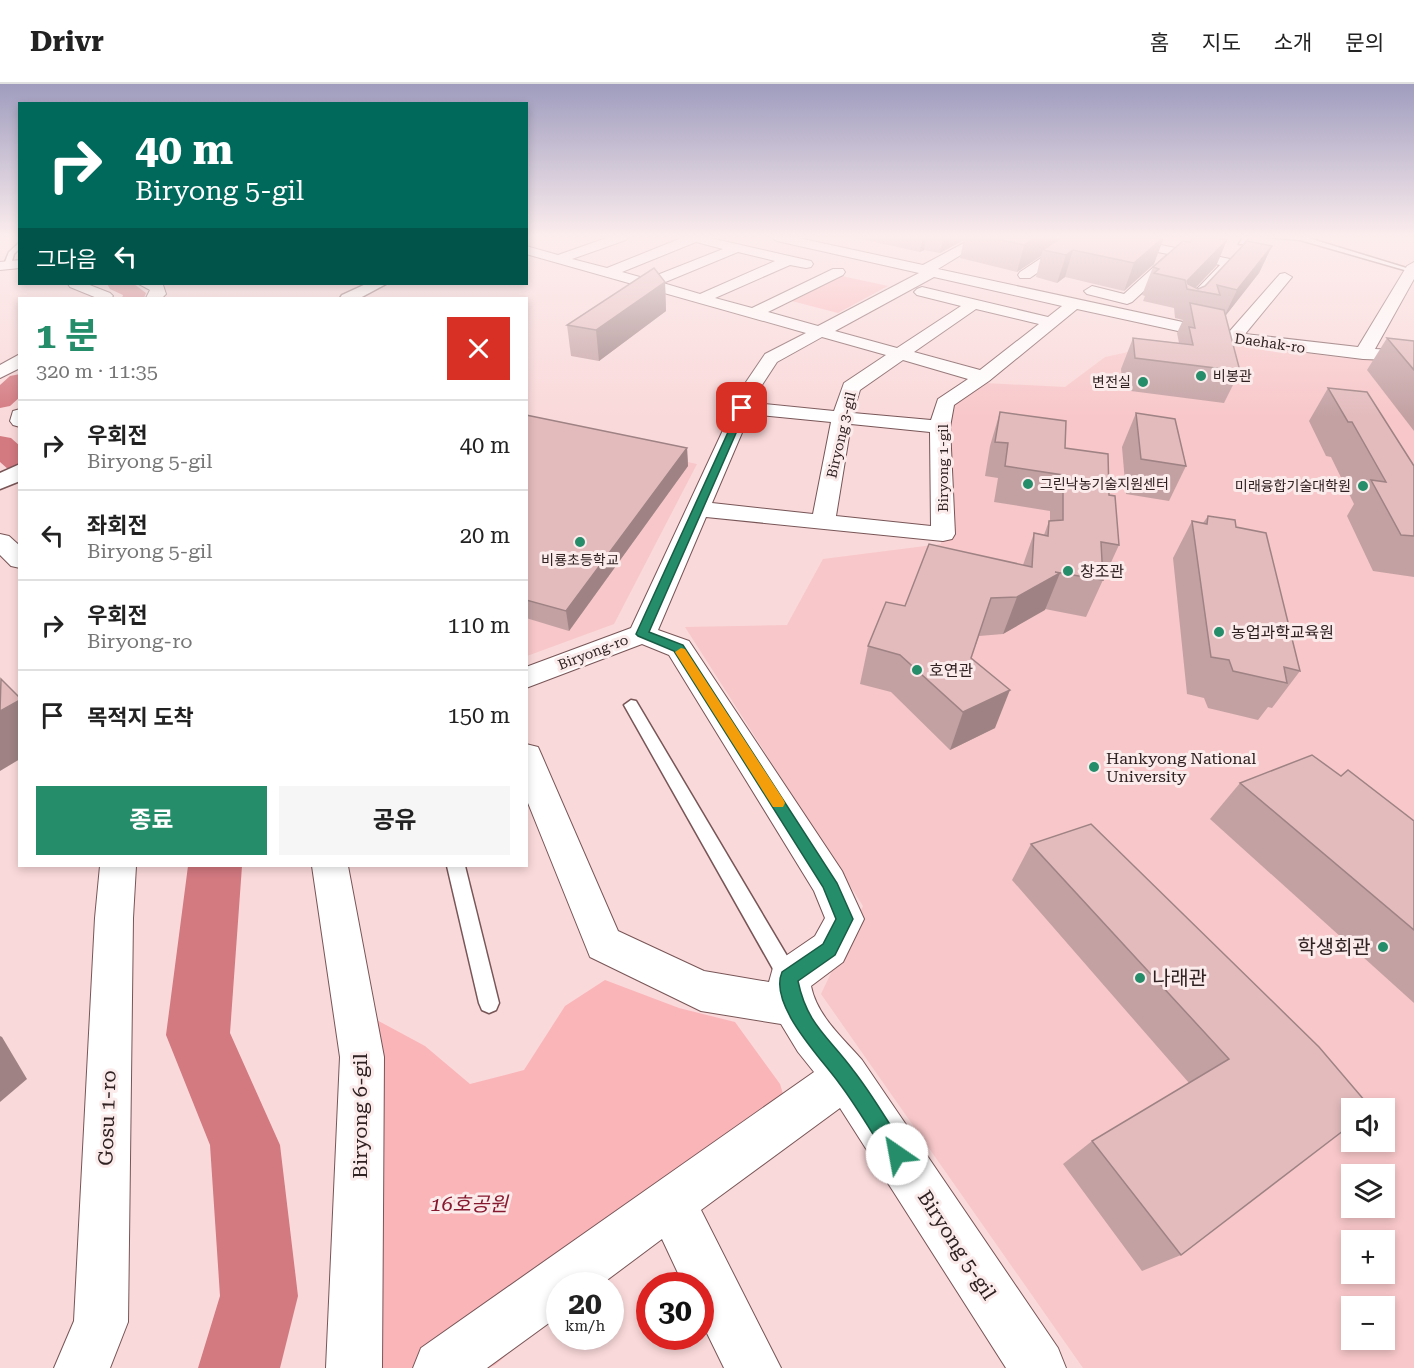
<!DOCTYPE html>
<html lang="ko">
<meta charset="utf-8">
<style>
body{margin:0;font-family:"Roboto Serif","Noto Sans KR",serif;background:#f6f6f6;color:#222;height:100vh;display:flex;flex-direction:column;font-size:22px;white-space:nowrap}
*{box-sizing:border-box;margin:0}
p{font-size:20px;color:#767676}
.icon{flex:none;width:33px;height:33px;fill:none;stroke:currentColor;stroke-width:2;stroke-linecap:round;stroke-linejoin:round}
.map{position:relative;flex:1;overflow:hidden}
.panel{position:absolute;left:18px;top:213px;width:510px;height:570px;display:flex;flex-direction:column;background:#fff;border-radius:0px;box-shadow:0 3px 9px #0003}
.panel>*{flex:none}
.banner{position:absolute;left:18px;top:18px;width:510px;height:183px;border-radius:0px;box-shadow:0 3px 9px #0003;background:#00695c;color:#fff;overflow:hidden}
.fabs{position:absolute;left:1341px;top:1014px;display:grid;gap:12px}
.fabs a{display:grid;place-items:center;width:54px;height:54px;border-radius:0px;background:#fff;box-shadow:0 3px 9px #0003;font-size:30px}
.speed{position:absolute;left:546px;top:1188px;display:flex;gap:12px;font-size:30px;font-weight:700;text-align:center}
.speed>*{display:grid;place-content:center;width:78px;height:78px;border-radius:50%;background:#fff;box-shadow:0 3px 9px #0003;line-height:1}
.speed small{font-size:15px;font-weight:400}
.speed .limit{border:9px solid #d22;background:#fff;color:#111}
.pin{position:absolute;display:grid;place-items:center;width:51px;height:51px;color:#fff;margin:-26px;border-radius:12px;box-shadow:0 3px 9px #0006}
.me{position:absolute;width:66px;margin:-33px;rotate:327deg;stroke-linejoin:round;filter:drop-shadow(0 0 4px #0008)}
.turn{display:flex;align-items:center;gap:21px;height:126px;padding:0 18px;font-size:27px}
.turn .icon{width:78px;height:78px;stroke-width:2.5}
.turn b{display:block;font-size:42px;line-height:51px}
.then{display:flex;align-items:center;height:57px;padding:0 18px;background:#0003;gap:12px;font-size:22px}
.round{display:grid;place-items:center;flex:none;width:63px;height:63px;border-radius:0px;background:#f6f6f6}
.summary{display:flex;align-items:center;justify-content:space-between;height:102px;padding:0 18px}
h1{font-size:36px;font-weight:700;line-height:45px;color:#258d6a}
.action{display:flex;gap:12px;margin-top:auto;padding:12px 18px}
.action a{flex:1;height:69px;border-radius:0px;background:#258d6a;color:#fff;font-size:24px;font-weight:700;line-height:69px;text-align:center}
.action a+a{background:#f6f6f6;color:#222}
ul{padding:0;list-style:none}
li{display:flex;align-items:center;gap:18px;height:90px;padding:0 18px;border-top:2px solid #e0e0e0}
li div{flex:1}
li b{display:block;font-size:22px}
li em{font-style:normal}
header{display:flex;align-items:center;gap:36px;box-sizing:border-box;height:84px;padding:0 30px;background:#fff;border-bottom:2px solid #e0e0e0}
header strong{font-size:28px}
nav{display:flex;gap:33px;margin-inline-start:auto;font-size:21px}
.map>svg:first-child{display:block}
</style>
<header>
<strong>Drivr</strong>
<nav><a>홈</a><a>지도</a><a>소개</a><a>문의</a></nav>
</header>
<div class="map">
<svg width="1414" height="1284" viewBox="0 0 1414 1284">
<rect width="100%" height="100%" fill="#fad9da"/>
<g fill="#f8c7c9" fill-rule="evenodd">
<path d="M1199 255 1344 274 1414 279V1284H1083L821 910 863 822 685 543 787 541 823 475 941 460 952 320 984 299 1065 303 1105 273 1156 262ZM1352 1024H1384V1058H1352ZM1352 1090H1384V1124H1352ZM1352 1156H1384V1190H1352ZM1352 1222H1384V1256H1352Z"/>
<polygon points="527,343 697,380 614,540 527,572"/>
</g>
<g fill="#fab5b9">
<polygon points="837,191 888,202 838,229 788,216"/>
<polygon points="605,896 679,924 735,938 780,1000 788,1026 560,1202 559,1225 495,1281 488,1284 356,1284 373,934 425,962 470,1000 524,986 565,922"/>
</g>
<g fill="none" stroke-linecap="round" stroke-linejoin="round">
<g fill="#d37980" fill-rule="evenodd">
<polygon points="107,200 134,200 146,209 144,214 122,214 123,211 110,205"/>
<polygon points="20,290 20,313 10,322 0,324 0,301 10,292"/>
<polygon points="0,352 11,354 20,362 20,388 9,386 0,378"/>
<polygon points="188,782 242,782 230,949 280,1061 298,1212 280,1284 198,1284 220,1212 210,1061 166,951"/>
</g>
<defs>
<g id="service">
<polygon points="1243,153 1249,153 1243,160 1239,160"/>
<polygon points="1267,153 1305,153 1413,186 1408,187 1300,156"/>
<polygon points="20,158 20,164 14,170 12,177 16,181 11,182 5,178 9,168"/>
<polygon points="631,616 636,617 796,887 799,894 796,901 789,903 782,901 624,621"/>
<polygon points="447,782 465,782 499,919 496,926 489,929 482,926 479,919"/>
</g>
<g id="minor">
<path d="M609 153H628L626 156 572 175 607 184 684 153H706L811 177 813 180 811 183 806 184 790 181 715 214 752 224 833 185H843L845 188 843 191 768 228 818 242 919 189 777 157 771 153H794L923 181 975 153H990L938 185 1229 248 1280 190 1285 189 1292 193 1245 250 1358 263 1407 182 1414 178V195L1375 265 1414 267V277L1363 275 1233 259 1077 225 989 297 954 321 950 343 955 450 952 455 943 457 706 433 658 546 689 557 842 787 864 835 843 878 811 902C817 932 843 954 862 976L1058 1264 1066 1284H1006L840 1024 701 1126 781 1284H724L700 1235V1202H684L662 1155 599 1202H560V1231L487 1284H413L421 1264 814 988 798 968 781 940 701 927 590 873 526 714V660L538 663 542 672 618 847 704 887 769 898 774 880 815 852 825 834 814 807 669 571 642 560 526 604V583L631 544 744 301 765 270 806 249 526 170V162L558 171ZM696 158 723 165 647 195 622 188ZM738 168 775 177 700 210 663 199ZM934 193 1062 222 1048 233 922 203 917 205 914 208 917 211 961 222 897 264 835 247ZM976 225 1039 240 980 286 914 268ZM822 253 886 271 844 299 834 327 755 319 762 301 777 278ZM903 276 968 295 938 315 931 336 853 329 860 306ZM750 330 831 338 813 430 712 419ZM851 340 930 348 931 442 836 432Z"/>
<polygon points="1073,153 1089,153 1030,194 1020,194 1018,191 1020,188"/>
<polygon points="1141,153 1151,153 1161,161 1230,175 1237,179 1208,210 1203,212 1195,207 1220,181 1181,173 1132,218 1127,220 1087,210 1084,207 1092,202 1124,210 1168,170 1152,167 1141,158"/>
<polygon points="20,176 20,184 0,186 0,178"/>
<polygon points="68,200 87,200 110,209 113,212 111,214 97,214 70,203"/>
<polygon points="139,200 163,201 166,210 162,214 146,214 150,206"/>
<polygon points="20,270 20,284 0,294 0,281"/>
<polygon points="20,325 20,343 13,341 10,337 13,327"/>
<polygon points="0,450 9,452 20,462 20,484 11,482 0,471"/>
<polygon points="100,782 136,782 133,834 128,1238 110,1284 54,1284 74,1237 95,834"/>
<polygon points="312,782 348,782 384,973 382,1284 326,1284 340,973"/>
</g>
<g id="tertiary">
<polygon points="366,200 386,200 360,214 340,214 342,211"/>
<polygon points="20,380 20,397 0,405 0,389"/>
</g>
</defs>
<use href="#service" stroke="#785557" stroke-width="3"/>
<use href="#minor" stroke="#785557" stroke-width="2"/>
<use href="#tertiary" stroke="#785557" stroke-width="3"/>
<use href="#service" fill="#fff" fill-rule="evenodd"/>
<use href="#minor" fill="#fff" fill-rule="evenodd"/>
<use href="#tertiary" fill="#fff" fill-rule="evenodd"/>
</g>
<g fill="#c3a1a3">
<polygon points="852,153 1161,153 1154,180 1124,207 1065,193 1057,199 1036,193 1041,172 1017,188 960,174 964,156 940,169 924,166 920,168"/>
<polygon points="1227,156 1216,182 1196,204 1198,205 1205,202 1272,162 1259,189 1225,232 1240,287 1224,319 1123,306 1121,285 1133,254 1179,259 1177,249 1183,236 1175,234 1174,224 1143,217 1145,212 1142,211 1153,183 1190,158"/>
<polygon points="665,198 666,227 599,277 571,272 567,241"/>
<polygon points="1387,254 1414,257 1414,347 1367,286"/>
<polygon points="1328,304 1414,382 1414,493 1373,487 1347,432 1354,420 1331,373 1326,372 1309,337"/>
<polygon points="1000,328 1065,364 1109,411 1119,461 1086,533 1045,525 1003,550 979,552 971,574 995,644 950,666 891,608 860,600 868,562 905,522 1023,481 1034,449 1044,451 1049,437 1050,437 1050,427 994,418 998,394 985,392 990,362"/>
<polygon points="1136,329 1186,382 1169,417 1126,410 1122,363"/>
<polygon points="526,331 687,364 688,382 569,547 526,534"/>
<polygon points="1208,432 1236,443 1300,587 1272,624 1268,623 1258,636 1208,624 1204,614 1187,610 1173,474 1192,437 1203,439"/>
<polygon points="1341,692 1414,737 1414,919 1210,735 1240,699"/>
<polygon points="1031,760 1319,963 1181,1171 1142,1187 1063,1080 1092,1057 1189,999 1012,796"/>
</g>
<g fill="#9f8384">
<polygon points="923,153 926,153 924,166 920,168"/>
<polygon points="943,153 965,153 964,156 940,169"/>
<polygon points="1037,153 1062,153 1043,166 1041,172 1017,188 1024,161"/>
<polygon points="1164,153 1154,180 1124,207 1134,179"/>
<polygon points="1227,156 1216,182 1193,206 1187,205 1187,197"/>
<polygon points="1272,162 1259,189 1223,235 1237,206"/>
<polygon points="1073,166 1065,193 1057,199 1066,171"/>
<polygon points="665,198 666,227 599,277 596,246"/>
<polygon points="687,364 688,382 569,547 566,527"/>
<polygon points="1060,489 1045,526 1003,550 1017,513"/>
<polygon points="1010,606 995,644 950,666 963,628"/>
<polygon points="20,616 20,675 0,687 0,627"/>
<polygon points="0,952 2,953 27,995 0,1018"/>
</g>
<g fill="#e3bbbd" stroke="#9f8384" stroke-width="1.5">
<polygon points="988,153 1037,153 1024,161"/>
<polygon points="1062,153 1164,153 1134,179 1073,166 1066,171 1043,166"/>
<polygon points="1195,153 1212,153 1227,156 1187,197 1188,200 1198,205 1205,202 1247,157 1272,162 1237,206 1217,201 1220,211 1187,205 1185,196 1154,189 1159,185 1153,183 1183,157 1190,158"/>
<polygon points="654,184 665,198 596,246 567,241"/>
<polygon points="1190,219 1224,226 1240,287 1135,274 1133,254 1193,261 1189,243 1195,244"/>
<polygon points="1387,254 1414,257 1414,286"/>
<polygon points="1328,304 1367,308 1414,382 1414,452 1401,451 1371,396 1386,398 1352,338 1348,338"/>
<polygon points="1000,328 1066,337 1065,364 1108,370 1109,411 1115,412 1119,461 1101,458 1103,496 1055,488 1060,489 1017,513 991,514 971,574 1010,606 963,628 900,571 868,562 886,518 905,522 929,460 1032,483 1034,449 1048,452 1049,437 1063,436 1063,391 1005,382 1008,359 995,358"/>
<polygon points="1136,329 1175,335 1186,382 1141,375"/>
<polygon points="526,331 687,364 566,527 526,516"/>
<polygon points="1208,432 1235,436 1236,443 1266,449 1300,587 1284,583 1287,599 1233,587 1229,576 1211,573 1192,437 1207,440"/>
<polygon points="1,595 20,614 20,616 0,627"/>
<polygon points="1312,671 1341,692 1348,686 1414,737 1414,846 1240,699"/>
<polygon points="1091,740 1319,963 1371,1024 1352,1024 1352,1040 1181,1171 1092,1057 1229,975 1031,760"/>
</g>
<linearGradient id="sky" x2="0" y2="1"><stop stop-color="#9f9cbe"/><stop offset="0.46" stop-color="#fdeeee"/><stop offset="1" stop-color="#fdeeee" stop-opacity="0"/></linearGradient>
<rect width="1414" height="333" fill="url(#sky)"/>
<path fill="#258d6a" stroke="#185c45" stroke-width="1.5" d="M740 322 747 324 649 548 683 561 837 799 853 835 835 871 798 897C807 941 829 953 853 986 872 1010 887 1037 904 1062L907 1070 904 1077 897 1080 890 1077C873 1051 858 1024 839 999 822 975 768 921 782 888L823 860 836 835 823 803 674 567 638 552 636 550Z"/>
<polygon fill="#f59e0b" points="681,564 685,565 783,715 785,719 783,723 773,723 675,568"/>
<g fill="#258d6a" stroke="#fbebeb" stroke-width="2">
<circle cx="1201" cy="292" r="6"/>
<circle cx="1143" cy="298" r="6"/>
<circle cx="1028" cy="400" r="6"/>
<circle cx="1363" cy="402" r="6"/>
<circle cx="580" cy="458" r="6"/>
<circle cx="1068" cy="487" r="6"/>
<circle cx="1219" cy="548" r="6"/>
<circle cx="917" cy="586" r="6"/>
<circle cx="1094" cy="683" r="6"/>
<circle cx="1383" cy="863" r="6"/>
<circle cx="1140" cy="894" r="6"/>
</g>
<g text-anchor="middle" stroke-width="6" stroke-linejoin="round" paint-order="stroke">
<g font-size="14" fill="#302122" stroke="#fbebeb">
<text transform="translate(1270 259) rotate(8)" y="5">Daehak-ro</text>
<text transform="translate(841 351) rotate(-77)" y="5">Biryong 3-gil</text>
<text transform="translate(943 384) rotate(-90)" y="5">Biryong 1-gil</text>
<text transform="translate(593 568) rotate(-21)" y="5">Biryong-ro</text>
</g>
<g font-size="14" fill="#302122" stroke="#fbebeb" text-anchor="start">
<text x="1213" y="297">비봉관</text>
<text x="1131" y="303" text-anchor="end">변전실</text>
<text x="1040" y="405">그린낙농기술지원센터</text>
<text x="1351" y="407" text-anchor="end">미래융합기술대학원</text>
<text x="580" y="481" text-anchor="middle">비룡초등학교</text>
</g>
<g font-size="16" fill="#302122" stroke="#fbebeb" text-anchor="start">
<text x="1080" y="493">창조관</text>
<text x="1231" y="554">농업과학교육원</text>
<text x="929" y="592">호연관</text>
<text x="1106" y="680">Hankyong National<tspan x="1106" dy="18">University</tspan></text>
</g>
<g font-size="20" fill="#302122" stroke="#fbebeb" text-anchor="end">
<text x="1371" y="870">학생회관</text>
<text x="1152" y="901" text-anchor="start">나래관</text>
</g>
<g font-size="20" fill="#302122" stroke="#fbebeb">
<text transform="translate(360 1032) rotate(-90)" y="7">Biryong 6-gil</text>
<text transform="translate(107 1034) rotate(-88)" y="7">Gosu 1-ro</text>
<text transform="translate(957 1161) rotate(57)" y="7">Biryong 5-gil</text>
</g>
<g font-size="20" font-style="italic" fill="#86192f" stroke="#fbebeb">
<text x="469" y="1127">16호공원</text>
</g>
</g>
</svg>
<div class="fabs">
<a><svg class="icon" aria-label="sound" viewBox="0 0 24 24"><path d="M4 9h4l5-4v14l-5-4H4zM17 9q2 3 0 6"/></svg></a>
<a><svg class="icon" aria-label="layers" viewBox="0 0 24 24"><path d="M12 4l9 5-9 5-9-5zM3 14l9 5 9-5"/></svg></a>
<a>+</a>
<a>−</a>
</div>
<div class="speed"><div>20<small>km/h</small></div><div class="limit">30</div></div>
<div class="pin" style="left:742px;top:324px;background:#d93025"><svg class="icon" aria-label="arrive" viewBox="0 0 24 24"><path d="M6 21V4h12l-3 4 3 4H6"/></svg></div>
<svg class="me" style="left:897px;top:1070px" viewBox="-20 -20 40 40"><circle r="19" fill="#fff"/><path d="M0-13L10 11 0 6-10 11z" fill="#258d6a"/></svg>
<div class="banner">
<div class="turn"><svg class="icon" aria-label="right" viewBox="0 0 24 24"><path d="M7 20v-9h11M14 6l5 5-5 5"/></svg><div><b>40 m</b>Biryong 5-gil</div></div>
<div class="then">그다음<svg class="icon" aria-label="left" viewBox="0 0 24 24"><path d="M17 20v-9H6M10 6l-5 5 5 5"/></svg></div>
</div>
<section class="panel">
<div class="summary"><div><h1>1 분</h1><p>320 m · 11:35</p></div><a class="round" style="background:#d93025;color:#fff"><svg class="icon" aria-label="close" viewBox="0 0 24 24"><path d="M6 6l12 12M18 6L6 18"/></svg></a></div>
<ul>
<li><svg class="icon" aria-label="right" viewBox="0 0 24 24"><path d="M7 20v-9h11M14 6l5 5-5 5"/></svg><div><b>우회전</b><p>Biryong 5-gil</p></div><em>40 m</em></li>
<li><svg class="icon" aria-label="left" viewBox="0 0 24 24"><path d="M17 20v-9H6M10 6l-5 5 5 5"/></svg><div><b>좌회전</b><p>Biryong 5-gil</p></div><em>20 m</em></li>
<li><svg class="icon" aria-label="right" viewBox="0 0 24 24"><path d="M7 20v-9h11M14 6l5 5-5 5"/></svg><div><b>우회전</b><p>Biryong-ro</p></div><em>110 m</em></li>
<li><svg class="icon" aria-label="arrive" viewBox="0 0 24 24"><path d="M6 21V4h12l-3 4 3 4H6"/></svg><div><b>목적지 도착</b></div><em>150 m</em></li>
</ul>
<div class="action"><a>종료</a><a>공유</a></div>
</section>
</div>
